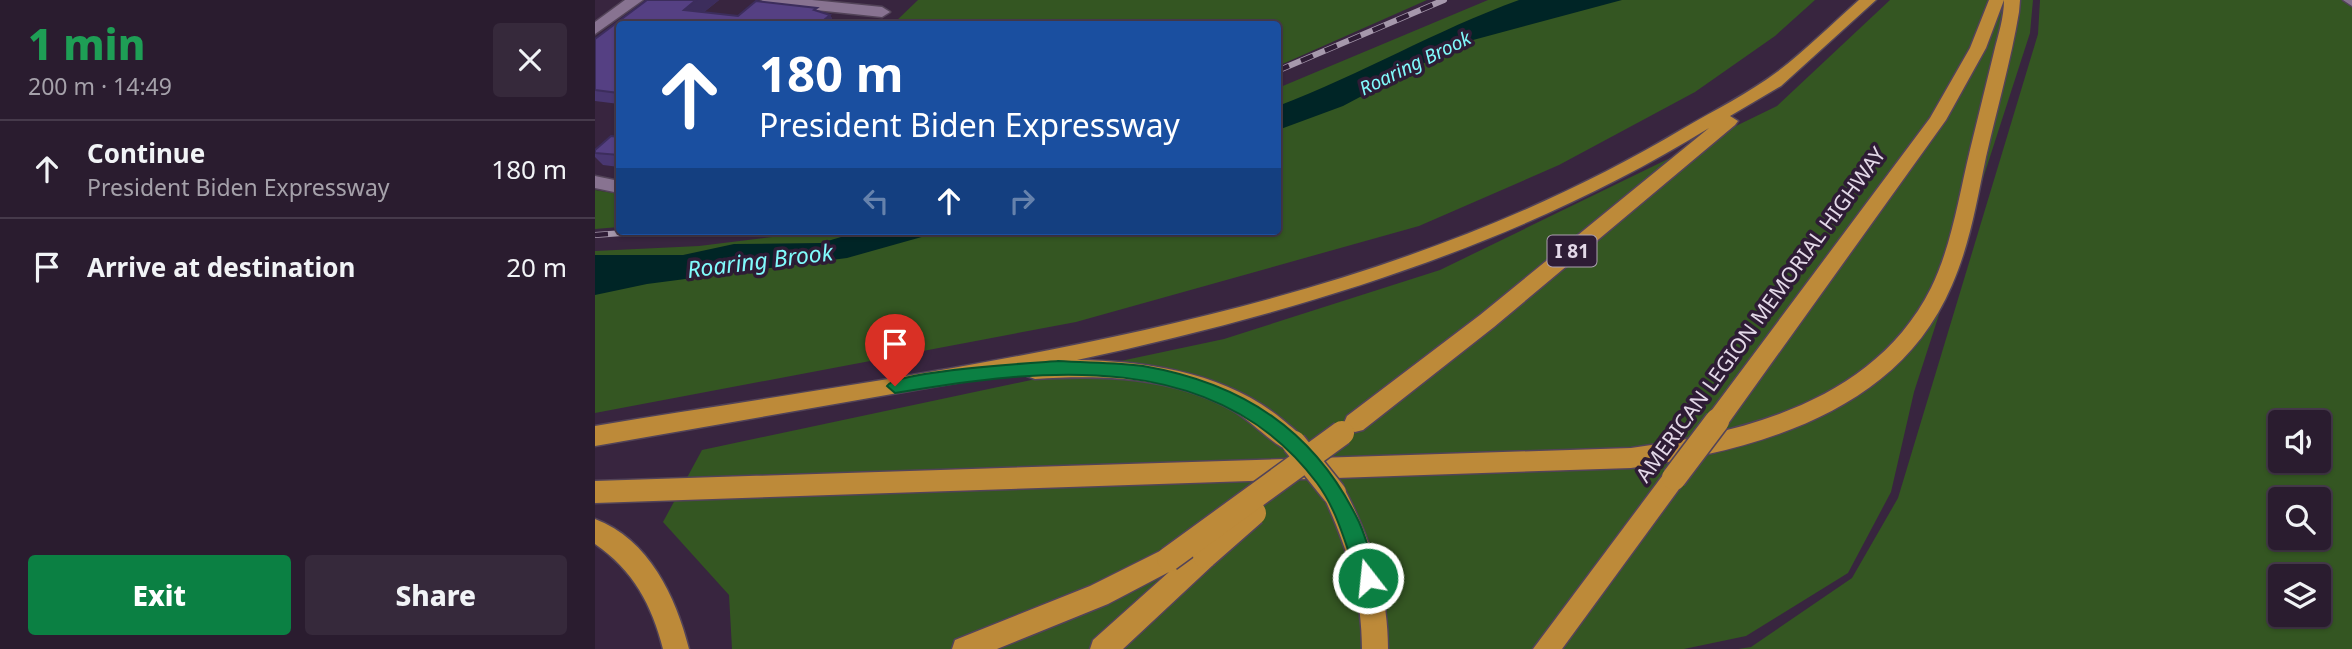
<!DOCTYPE html>
<meta charset="utf-8">
<style>
body{margin:0;font-family:"Noto Sans",sans-serif;background:#36293b;color:#f1f3f6;height:100vh;display:flex;flex-direction:column;font-size:26px;white-space:nowrap}
*{box-sizing:border-box;margin:0}
p{font-size:23px;color:#a5a1aa}
.icon{flex:none;width:38px;height:38px;fill:none;stroke:currentColor;stroke-width:2;stroke-linecap:round;stroke-linejoin:round}
.map{position:relative;flex:1;overflow:hidden}
.details{display:flex;flex-direction:column;background:#2a1c2f;width:595px}
.details>*{flex:none}
.guide{position:absolute;left:21px;top:21px;width:665px;height:214px;border-radius:7px;box-shadow:0 2px 5px #0004,0 0 0 2px #463a4b;background:#1a4fa0;color:#fff;overflow:hidden}
.buttons{position:absolute;left:1673px;top:410px;display:grid;gap:14px}
.buttons a{display:grid;place-items:center;width:63px;height:63px;border-radius:7px;background:#2a1c2f;box-shadow:0 2px 5px #0004,0 0 0 2px #463a4b;font-size:35px}
.pin{position:absolute;display:grid;place-items:center;width:60px;height:60px;color:#fff;margin:-72px -30px;border-radius:50% 50% 50% 0;rotate:-45deg;box-shadow:0 0 7px #0007}
.pin .icon{rotate:45deg}
.me{position:absolute;width:77px;margin:-38px;rotate:344deg;stroke-linejoin:round;filter:drop-shadow(0 0 5px #0008)}
.turn{display:flex;align-items:center;gap:24px;height:147px;padding:0 28px;font-size:32px}
.turn .icon{width:91px;height:91px;stroke-width:2.5}
.turn b{display:block;font-size:49px;line-height:60px}
.lanes{display:flex;align-items:center;height:66px;padding:0 28px;background:#0003;justify-content:center;gap:35px;direction:ltr}
.lanes .off{opacity:.35}
.round{display:grid;place-items:center;flex:none;width:74px;height:74px;border-radius:7px;background:#36293b}
.head{display:flex;align-items:center;justify-content:space-between;height:119px;padding:0 28px}
h1{font-size:42px;font-weight:800;line-height:52px;color:#1e9e55}
.cta{display:flex;gap:14px;margin-top:auto;padding:14px 28px}
.cta a{flex:1;height:80px;border-radius:7px;background:#0b8043;color:#fff;font-size:28px;font-weight:800;line-height:80px;text-align:center}
.cta a+a{background:#36293b;color:#f1f3f6}
ul{padding:0;list-style:none}
li{display:flex;align-items:center;gap:21px;height:98px;padding:0 28px;border-top:2px solid #463a4b}
li div{flex:1}
li b{display:block;font-size:26px}
li em{font-style:normal}
main{display:flex;flex:1;min-height:0}
.map>svg:first-child{display:block}
</style>
<main>
<section class="details">
<div class="head"><div><h1>1 min</h1><p>200 m · 14:49</p></div><a class="round"><svg class="icon" aria-label="close" viewBox="0 0 24 24"><path d="M6 6l12 12M18 6L6 18"/></svg></a></div>
<ul>
<li><svg class="icon" aria-label="ahead" viewBox="0 0 24 24"><path d="M12 20V5M6 11l6-6 6 6"/></svg><div><b>Continue</b><p>President Biden Expressway</p></div><em>180 m</em></li>
<li><svg class="icon" aria-label="arrive" viewBox="0 0 24 24"><path d="M6 21V4h12l-3 4 3 4H6"/></svg><div><b>Arrive at destination</b></div><em>20 m</em></li>
</ul>
<div class="cta"><a>Exit</a><a>Share</a></div>
</section>
<div class="map">
<svg width="1757" height="649" viewBox="0 0 1757 649">
<rect width="100%" height="100%" fill="#38253f"/>
<g fill="#345622" fill-rule="evenodd">
<polygon points="323,0 832,0 683,66 682,24 298,24"/>
<polygon points="893,0 1220,0 1180,36 1100,92 964,165 824,226 481,322 0,413 0,251 104,246 224,231 682,231 683,88"/>
<polygon points="1295,0 1438,0 1435,33 1319,392 1296,492 1253,573 1151,636 1089,649 137,649 134,595 68,522 107,450 629,339 845,270 1182,106"/>
<path d="M1445 0H1757V649H1143L1156 647 1257 578 1303 498 1443 34ZM1685 422H1724V460H1685ZM1685 499H1724V537H1685ZM1685 576H1724V614H1685Z"/>
<polygon points="0,190 24,194 24,227 0,229"/>
</g>
<g fill="#002526">
<path d="M924 0H1027L867 43 748 106 683 130V106C765 75 841 30 924 0Z"/>
<polygon points="266,231 348,231 252,258 52,284 0,295 0,255 88,255 139,244 226,243"/>
</g>
<g fill="none" stroke-linecap="round" stroke-linejoin="round">
<defs>
<g id="minor">
<polygon points="30,0 48,0 0,34 0,22"/>
<polygon points="166,0 217,0 287,7 295,12 287,17 174,5"/>
<polygon points="1748,0 1757,0 1757,6"/>
<polygon points="0,176 24,181 24,193 0,188"/>
</g>
<g id="highway">
<path d="M1264 0H1281L1186 86 1135 116 1143 121 1140 125 899 327 768 430 760 432 752 430 749 423 752 416 885 315 1114 128C921 247 703 312 482 360 553 361 632 373 688 420 696 427 706 433 711 443L707 450 699 453C678 446 657 421 637 410 577 376 506 375 440 379L432 376 429 371 0 446V426C369 365 762 324 1089 128 1120 110 1154 93 1182 72 1211 50 1237 24 1264 0Z"/>
<path d="M1394 0H1425L1424 12C1416 60 1402 109 1391 157 1382 200 1375 244 1357 285 1303 413 1161 450 1036 468L0 503V481L1036 448C1151 432 1279 401 1336 288 1357 245 1364 195 1375 150 1383 117 1391 85 1399 52 1403 35 1409 18 1409 0L1391 48 1351 120 1130 428 1122 430 1114 428 1111 421 1114 414 1335 118 1375 48Z"/>
<polygon points="1079,468 1087,471 1091,478 1087,485 967,649 938,649 1071,471"/>
<path d="M739 482 748 486C775 538 793 590 793 649H767C767 592 751 544 727 493L730 486Z"/>
<path d="M0 519C54 539 81 597 94 649H68C57 605 38 570 0 544Z"/>
<polygon points="610,544 619,548 623,556 619,564 528,649 495,649 498,640 574,572 513,604 402,649 357,649 360,640 495,586 565,551 574,547 583,551 585,562"/>
</g>
</defs>
<use href="#minor" stroke="#524358" stroke-width="3"/>
<use href="#highway" stroke="#524358" stroke-width="3"/>
<use href="#minor" fill="#887391" fill-rule="evenodd"/>
<use href="#highway" fill="#bd8a39" fill-rule="evenodd"/>
<defs>
<g id="rail">
<polyline points="682,71 849,0"/>
<polyline points="0,235 56,231"/>
</g>
</defs>
<use href="#rail" stroke="#a698ac" stroke-width="6"/>
<use href="#rail" stroke="#2e1c35" stroke-width="4.5" stroke-dasharray="13" stroke-linecap="butt"/>
<defs>
<g id="highway-bridge">
<polyline points="699,443 739,493"/>
<polyline points="1079,478 1122,421"/>
<polyline points="610,556 659,513"/>
<polyline points="574,559 747,433"/>
</g>
</defs>
<use href="#highway-bridge" stroke="#524358" stroke-width="27" stroke-linecap="butt"/>
<use href="#highway-bridge" stroke="#bd8a39" stroke-width="24"/>
</g>
<g fill="#493771">
<polygon points="52,0 124,0 109,12 143,16 225,12 235,15 240,24 24,24 24,104 0,101 0,39"/>
<polygon points="24,137 24,167 8,165 0,157 0,150"/>
</g>
<g fill="#3c2d5c">
<polygon points="101,0 124,0 97,22 89,10"/>
<polygon points="235,15 240,24 224,24"/>
</g>
<g fill="#554083" stroke="#3c2d5c" stroke-width="2">
<polygon points="52,0 101,0 89,10 143,16 161,1 222,8 219,10 235,15 224,24 24,24 24,93 0,90 0,39"/>
<polygon points="16,136 24,137 24,155 0,153 0,150"/>
</g>
<path fill="#0b8043" stroke="#07532c" stroke-width="2" d="M463 361C491 363 521 362 548 366 647 383 720 430 764 522 772 540 777 560 783 578L780 585 773 587 766 585C751 550 745 514 722 483 621 347 447 368 300 393L292 386C300 371 438 363 463 361Z"/>
<g text-anchor="middle" stroke-width="7" stroke-linejoin="round" paint-order="stroke">
<g font-size="19" font-style="italic" fill="#81fbfc" stroke="#2e1c35">
<text transform="translate(820 63) rotate(-26)" y="7">Roaring Brook</text>
</g>
<rect fill="#2e1c35" stroke="#ada0b2" stroke-width="2" x="952.5" y="235.5" width="49" height="31" rx="5"/>
<g font-size="19" font-weight="bold" fill="#e3d8e8">
<text x="977" y="258">I 81</text>
</g>
<g font-size="21" fill="#e3d8e8" stroke="#2e1c35">
<text transform="translate(1166 315) rotate(-54)" y="7">AMERICAN LEGION MEMORIAL HIGHWAY</text>
</g>
<g font-size="23" font-style="italic" fill="#81fbfc" stroke="#2e1c35">
<text transform="translate(165 261) rotate(-7)" y="8">Roaring Brook</text>
</g>
</g>
</svg>
<div class="buttons">
<a><svg class="icon" aria-label="sound" viewBox="0 0 24 24"><path d="M4 9h4l5-4v14l-5-4H4zM17 9q2 3 0 6"/></svg></a>
<a><svg class="icon" aria-label="search" viewBox="0 0 24 24"><circle cx="10" cy="10" r="6"/><path d="M15 15l6 6"/></svg></a>
<a><svg class="icon" aria-label="layers" viewBox="0 0 24 24"><path d="M12 4l9 5-9 5-9-5zM3 14l9 5 9-5"/></svg></a>
</div>
<div class="pin" style="left:300px;top:386px;background:#d93025"><svg class="icon" aria-label="arrive" viewBox="0 0 24 24"><path d="M6 21V4h12l-3 4 3 4H6"/></svg></div>
<svg class="me" style="left:773px;top:578px" viewBox="-20 -20 40 40"><circle r="17" fill="#0b8043" stroke="#fff" stroke-width="3"/><path d="M0-11L8 9 0 5-8 9z" fill="#fff"/></svg>
<div class="guide">
<div class="turn"><svg class="icon" aria-label="ahead" viewBox="0 0 24 24"><path d="M12 20V5M6 11l6-6 6 6"/></svg><div><b>180 m</b>President Biden Expressway</div></div>
<div class="lanes"><svg class="icon off" aria-label="left" viewBox="0 0 24 24"><path d="M17 20v-9H6M10 6l-5 5 5 5"/></svg><svg class="icon" aria-label="ahead" viewBox="0 0 24 24"><path d="M12 20V5M6 11l6-6 6 6"/></svg><svg class="icon off" aria-label="right" viewBox="0 0 24 24"><path d="M7 20v-9h11M14 6l5 5-5 5"/></svg></div>
</div>
</div>
</main>
